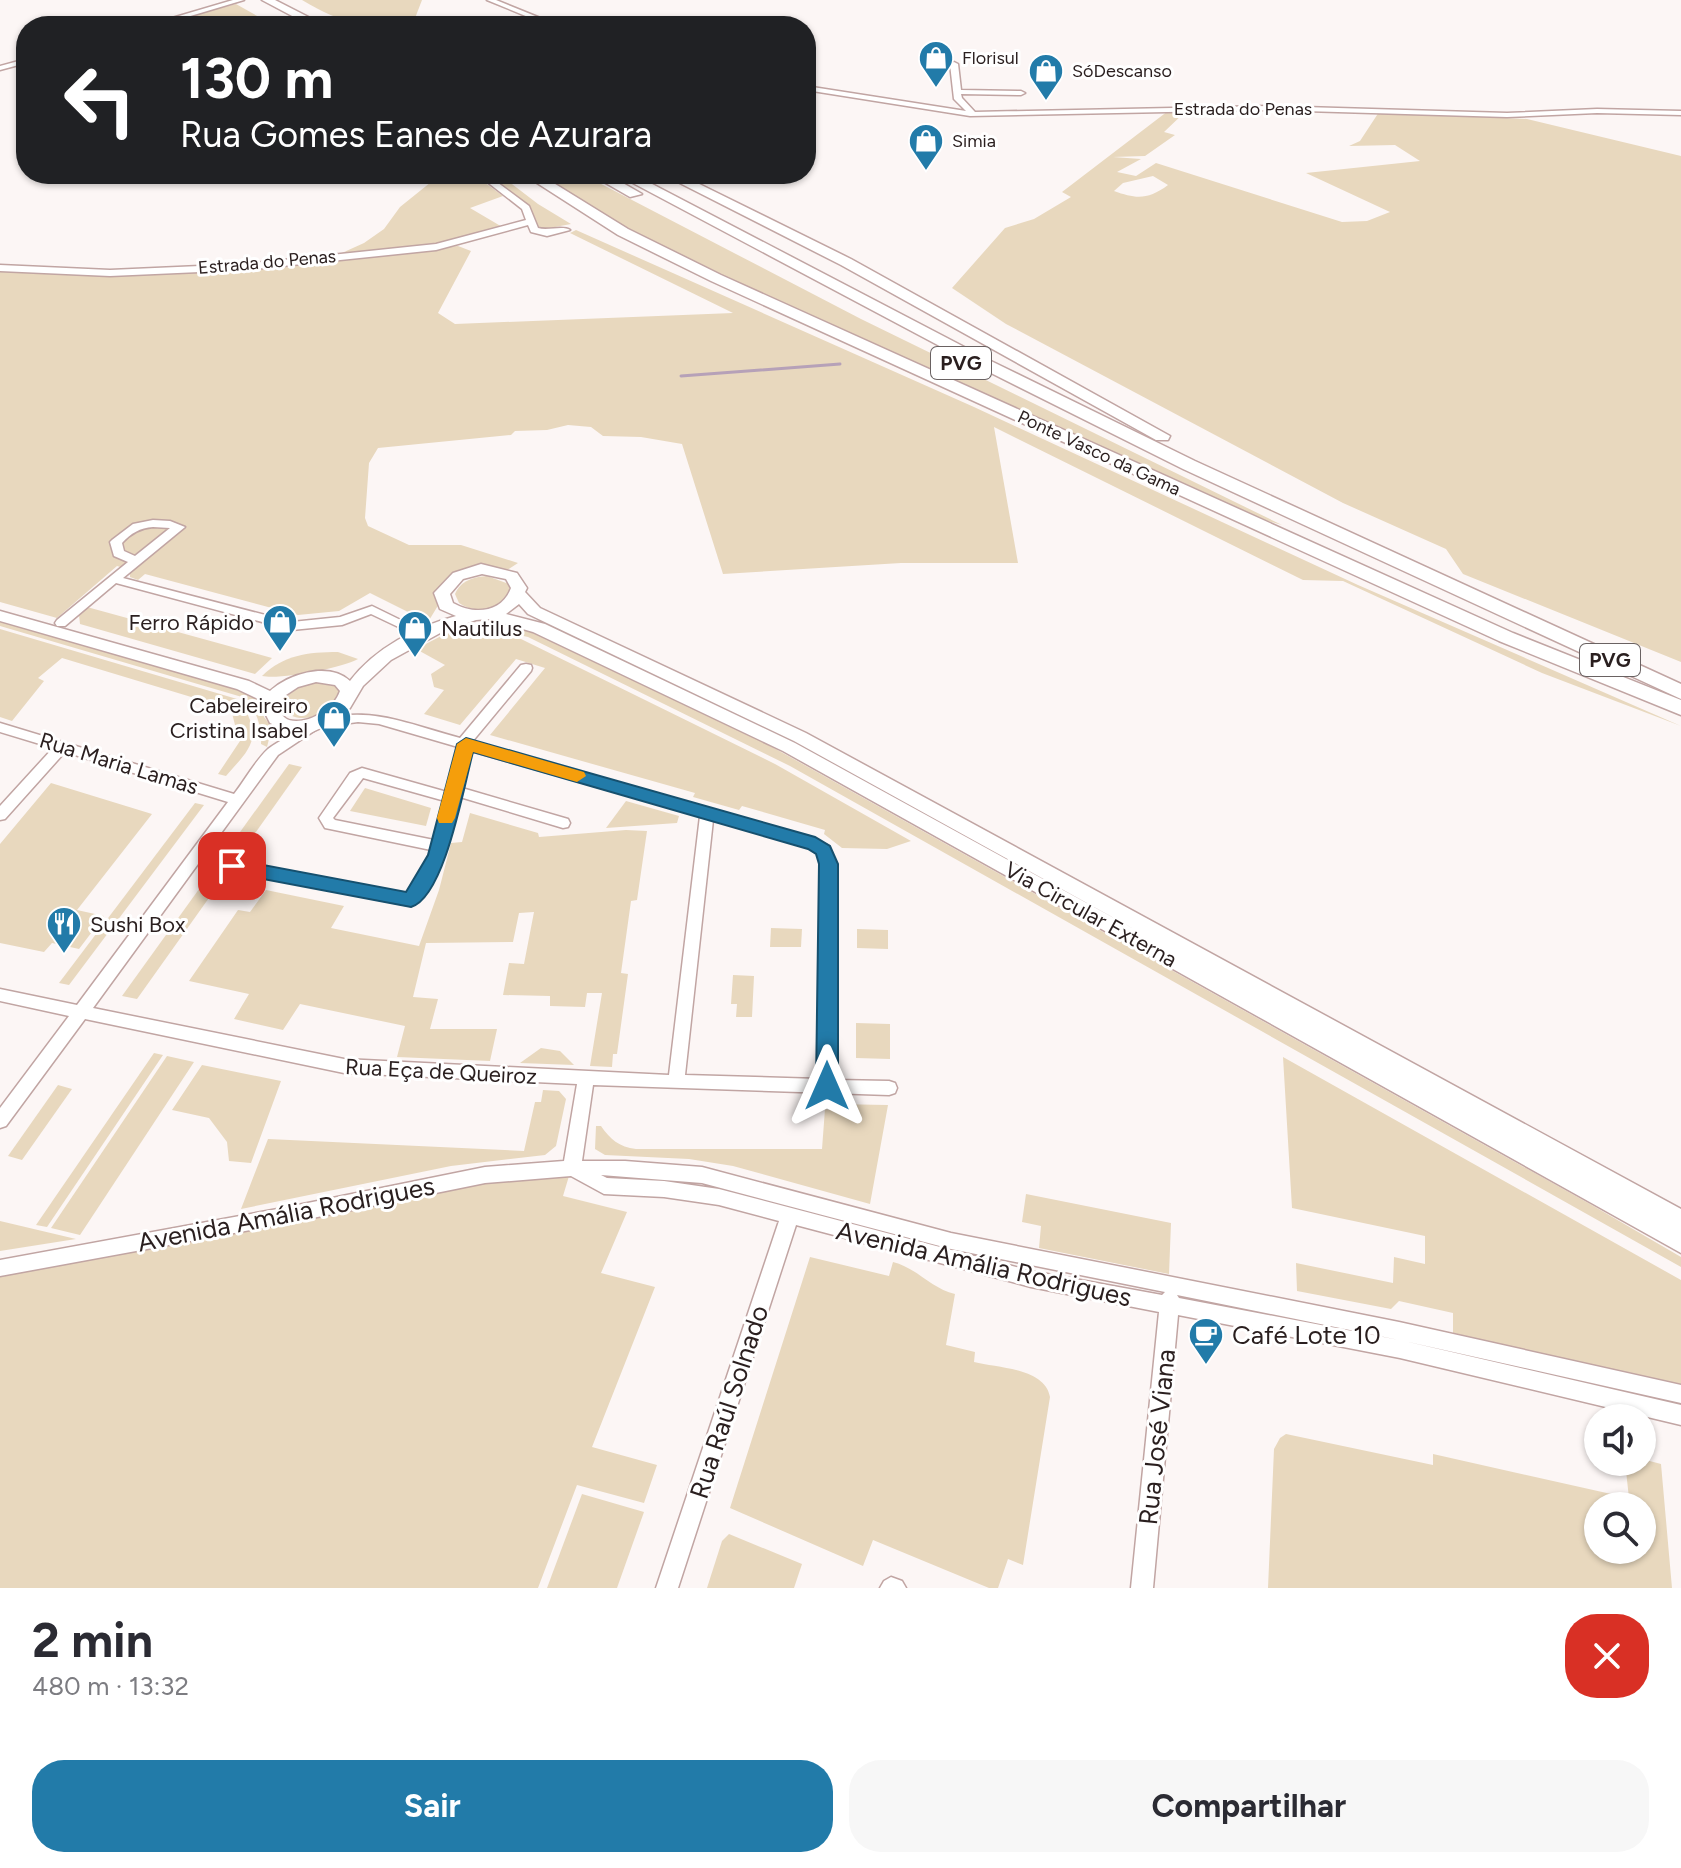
<!DOCTYPE html>
<html lang="pt">
<meta charset="utf-8">
<style>
body{margin:0;font-family:Figtree,sans-serif;background:#f7f7f7;color:#2b2b33;height:100vh;display:flex;flex-direction:column;font-size:30px;white-space:nowrap}
*{box-sizing:border-box;margin:0}
p{font-size:26px;color:#7c7c81}
.icon{flex:none;width:44px;height:44px;fill:none;stroke:currentColor;stroke-width:2;stroke-linecap:round;stroke-linejoin:round}
.map{position:relative;height:1588px;overflow:hidden}
.details{display:flex;flex-direction:column;background:#fff;flex:1}
.details>*{flex:none}
.top-card{position:absolute;left:16px;top:16px;width:800px;height:168px;border-radius:32px;box-shadow:0 2px 6px #0004;background:#202124;color:#fff;overflow:hidden}
.tools{position:absolute;left:1584px;top:1404px;display:grid;gap:16px}
.tools a{display:grid;place-items:center;width:72px;height:72px;border-radius:50%;background:#fff;box-shadow:0 2px 6px #0004;font-size:40px}
.pin{position:absolute;display:grid;place-items:center;width:68px;height:68px;color:#fff;margin:-34px;border-radius:16px;box-shadow:0 4px 12px #0006}
.me{position:absolute;width:88px;margin:-44px;rotate:0deg;stroke-linejoin:round;filter:drop-shadow(0 0 6px #0008)}
.turn{display:flex;align-items:center;gap:28px;height:168px;padding:0 32px;font-size:36px}
.turn .icon{width:104px;height:104px;stroke-width:2.5}
.turn b{display:block;font-size:56px;line-height:68px}
.round{display:grid;place-items:center;flex:none;width:84px;height:84px;border-radius:32px;background:#f7f7f7}
.summary{display:flex;align-items:center;justify-content:space-between;height:136px;padding:0 32px}
h1{font-size:48px;font-weight:700;line-height:60px}
.action{display:flex;gap:16px;margin-top:auto;padding:16px 32px}
.action a{flex:1;height:92px;border-radius:32px;background:#227ba9;color:#fff;font-size:32px;font-weight:700;line-height:92px;text-align:center}
.action a+a{background:#f7f7f7;color:#2b2b33}
.map>svg:first-child{display:block}
</style>
<div class="map">
<svg width="1681" height="1588" viewBox="0 0 1681 1588">
<rect width="100%" height="100%" fill="#fcf6f5"/>
<g fill="#e8d8be" fill-rule="evenodd">
<path d="M302 0H422L412 26C364 26 345 26 302 0Z"/>
<polygon points="236,4 275,26 150,26"/>
<path d="M1168 111 1185 112 1164 132 1175 135 1145 156 1113 157 1141 159 1117 172 1136 176 1156 163 1342 222 1367 221 1390 212 1306 173 1420 161 1395 145 1349 146 1360 141 1379 112 1527 119 1681 156V662L1463 574 1446 549 1343 503 1006 324 952 288 1005 228 1034 219 1071 197 1062 192ZM1153 176 1168 185C1148 200 1136 199 1114 191L1123 183Z"/>
<polygon points="441,174 473,174 503,196 470,208 504,228 441,247 458,246 471,251 438,313 455,324 733,313 570,233 576,230 974,407 1358,585 1681,726 1542,673 1343,581 1303,580 994,427 1018,563 901,563 723,574 682,444 641,437 603,436 591,427 568,425 547,430 515,431 511,435 378,448 369,463 365,518 368,526 409,545 461,545 518,563 504,572 469,572 442,599 428,622 370,593 339,611 298,615 145,574 138,580 130,577 130,570 117,566 57,618 0,602 0,268 110,273 245,267 333,257 364,243 384,229 400,207"/>
<polygon points="484,174 499,174 538,204 571,224 539,230 530,208"/>
<polygon points="533,174 582,174 861,319 1282,525 1261,519 657,246"/>
<path d="M487 576 509 584 510 595C495 609 477 615 459 603L455 594C461 580 474 577 487 576Z"/>
<polygon points="87,607 272,658 255,674 80,624 79,615"/>
<path d="M0 620 246 691 260 700 264 717 272 727 267 747 261 744C262 728 257 708 242 697L0 626Z"/>
<polygon points="489,624 535,632 765,743 1590,1204 1681,1257 1681,1267 790,766 528,637 493,629 446,629"/>
<path d="M0 629 237 699C246 705 246 711 250 720 260 744 240 759 226 776L218 774 242 738 236 729 231 709 62 658 38 678 44 681 12 721 0 717Z"/>
<polygon points="447,633 489,633 519,638 775,764 911,841 887,849 842,848 824,834 825,830 742,806 739,810 693,797 695,793 490,735 545,668 516,659 460,725 424,714 444,690 434,687 431,674 445,665 416,649"/>
<path d="M338 652 358 659C342 668 280 680 262 676 283 655 308 652 338 652Z"/>
<path d="M311 682 335 686 340 691 338 703C321 714 303 726 284 711L283 699 293 688Z"/>
<polygon points="289,764 302,767 244,849 230,846"/>
<polygon points="51,783 152,814 77,910 104,916 79,949 52,943 44,952 0,943 0,844"/>
<polygon points="365,788 431,808 426,826 350,811"/>
<polygon points="626,801 679,816 677,823 606,828"/>
<polygon points="195,803 204,805 69,985 59,983"/>
<polygon points="470,813 538,833 539,837 626,830 647,831 637,900 631,901 621,973 628,974 617,1054 613,1054 612,1067 590,1066 602,993 587,993 585,1007 550,1006 550,996 503,995 509,963 524,964 534,912 519,913 513,942 426,943 413,997 438,999 430,1029 497,1029 490,1061 397,1057 405,1026 300,1004 283,1030 234,1019 249,994 189,981 238,910 250,912 266,890 344,906 331,928 419,946 439,890 451,843 462,842"/>
<polygon points="207,878 221,881 137,999 122,996"/>
<polygon points="771,928 802,929 801,947 770,947"/>
<polygon points="857,929 888,930 888,949 857,948"/>
<polygon points="733,975 754,976 752,1017 736,1017 737,1004 731,1004"/>
<polygon points="856,1023 890,1024 890,1059 856,1058"/>
<polygon points="541,1048 560,1051 574,1065 520,1063"/>
<polygon points="154,1053 163,1055 47,1227 36,1225"/>
<polygon points="167,1056 194,1062 80,1235 51,1228"/>
<polygon points="1283,1057 1681,1280 1681,1387 1453,1333 1453,1313 1399,1301 1391,1309 1297,1291 1296,1263 1393,1283 1394,1257 1425,1264 1425,1236 1292,1208"/>
<polygon points="202,1065 281,1081 251,1163 229,1161 227,1142 209,1118 172,1110"/>
<polygon points="58,1085 72,1089 22,1160 8,1156"/>
<polygon points="543,1090 559,1091 566,1099 556,1146 545,1155 451,1166 241,1209 268,1139 524,1151 535,1102 541,1102"/>
<path d="M832 1104 888 1105 870 1204 733 1166 689 1159 605 1155 595 1149 596 1126H601C610 1139 619 1147 636 1149H822L825 1109 831 1110Z"/>
<polygon points="569,1176 563,1196 627,1212 601,1273 655,1287 592,1447 657,1465 644,1503 577,1485 538,1588 0,1588 0,1277 473,1184"/>
<polygon points="1026,1194 1171,1223 1169,1274 1039,1248 1041,1226 1022,1222"/>
<polygon points="0,1221 76,1239 0,1251"/>
<path d="M810 1257 889 1276 893 1262C917 1268 932 1289 955 1294L946 1345 975 1352 974 1362C998 1368 1045 1368 1050 1397L1023 1565 1008 1559 998 1588H989L873 1540 863 1566 730 1508Z"/>
<path d="M1286 1434 1433 1465V1454L1629 1498 1625 1462H1642V1459L1661 1464 1672 1588H1268L1274 1449 1280 1438ZM1598 1506H1642V1550H1598Z"/>
<polygon points="582,1494 644,1512 617,1588 547,1588"/>
<polygon points="729,1534 802,1564 794,1588 707,1588 722,1541"/>
</g>
<g fill="none" stroke-linecap="round" stroke-linejoin="round">
<polyline stroke="#b6a1b8" stroke-width="3" points="681,376 840,364"/>
<defs>
<g id="minor">
<polygon points="233,0 244,0 157,26 145,26"/>
<polygon points="487,0 496,0 560,26 550,26"/>
<polygon points="26,59 26,63 0,70 0,66"/>
<polygon points="954,62 958,64 961,90 1021,91 1025,93 1021,95 961,94 962,98 975,112 1268,106 1507,113 1597,109 1681,111 1681,115 1597,113 1507,117 1268,110 970,116 806,90 806,86 966,111 954,99 950,64"/>
<path d="M477 174H486L529 206 538 228C548 231 563 225 570 230L547 236 531 232 528 225 436 250 245 270 110 276 0 271V265L110 270 245 264 436 244 526 220 522 209Z"/>
<path d="M153 520 170 521 185 527 123 578 292 622 340 617 372 606 421 630 419 633H411L371 614 342 625 292 630 116 583 65 626H57L55 623 57 620 128 562 114 556 110 542 112 540 133 524ZM153 527 170 528 135 556 124 551 122 543C131 533 140 528 153 527Z"/>
<path d="M526 664 531 665 532 668 531 671 472 742 815 839 829 846 836 864 835 1080 889 1081 895 1083 897 1088 895 1093 889 1095 593 1085 582 1161H625L702 1167 951 1233 1399 1322 1681 1385V1403L1404 1341 1681 1405V1425L1400 1358 1178 1315 1153 1588H1131L1159 1312 1031 1287 796 1225 678 1588H656L779 1221 719 1205 664 1197 604 1194 571 1176 485 1183 283 1224 0 1276V1260L283 1208 485 1167 564 1161 577 1084 344 1073 85 1019 6 1126 0 1128V1108L69 1016 0 1001V989L77 1005 228 802 65 752 5 819 0 820V806L53 748 0 732V723L234 794C245 780 255 761 268 749 274 744 282 740 289 736 350 697 395 720 460 738L521 665ZM358 722 379 724 458 747 447 792 362 768 350 773 319 818 325 828 330 829 431 850 417 881 407 894 205 855 278 755 320 727ZM471 751 700 816 669 1075 344 1059 93 1008 198 864 411 906C436 895 454 823 460 797L563 828 568 827 570 823 568 819 462 788ZM363 778 445 801 434 840 335 820 333 818ZM713 820 810 848 818 853 822 864 819 1079 685 1075ZM601 1175 702 1183 951 1249 1165 1292 1162 1295 1031 1271 719 1189 664 1181 607 1178ZM1177 1295 1399 1340 1179 1298Z"/>
<polygon points="891,1577 902,1581 906,1588 880,1588 884,1581"/>
</g>
<path id="major" d="M481 564 517 573 527 588 525 592 540 608 806 733 1681 1209V1253L783 751 533 632 488 619 476 620 442 632 391 660 363 686 350 708 337 721 312 732 293 734 270 723 258 699 237 689 0 621V611L249 681 270 691C288 674 329 661 350 681 375 648 416 627 456 616L440 609 434 593 453 573ZM482 574 506 579 511 588C502 613 474 615 453 603L450 594 463 579ZM519 604 528 614 794 741 1143 934 795 743 545 624 506 614ZM316 682 335 685 340 691C329 724 267 735 283 697L298 687Z"/>
<g id="highway">
<polygon points="262,0 275,0 326,26 311,26"/>
<polygon points="523,174 539,174 628,229 721,275 1513,633 1681,700 1681,715 1499,641 711,281 618,235"/>
<polygon points="590,174 607,174 642,194 630,197"/>
<polygon points="616,174 633,174 993,362 1195,461 1681,684 1681,699 1183,469 981,368"/>
<polygon points="662,174 679,174 851,259 1170,436 1168,440 1156,440 841,265"/>
</g>
</defs>
<use href="#minor" stroke="#c1a5a3" stroke-width="3"/>
<use href="#major" stroke="#c1a5a3" stroke-width="3"/>
<use href="#highway" stroke="#c1a5a3" stroke-width="3"/>
<use href="#minor" fill="#fff" fill-rule="evenodd"/>
<use href="#major" fill="#fff" fill-rule="evenodd"/>
<use href="#highway" fill="#fff" fill-rule="evenodd"/>
</g>
<path fill="#227ba9" stroke="#16506e" stroke-width="2" d="M466 738 815 837 830 846 838 864V1086L835 1093 827 1095 819 1093 816 1086 819 864 816 854 808 849 473 752C464 785 445 897 411 907L232 873 222 866 232 859 406 892 428 855 457 744Z"/>
<polygon fill="#f59e0b" points="466,738 584,772 586,776 577,782 473,752 455,818 452,823 439,823 437,818 457,744"/>
<defs>
<symbol id="shop-pin" viewBox="-11 -11 22 30"><path d="M0 17L-7.5 6A9.5 9.5 0 1 1 7.5 6Z" fill="#227ba9" stroke="#fff"/><path d="M-5-2.5h2.3a2.7 3.5 0 0 1 5.4 0H5L5.5 6h-11ZM-1.5-2.5h3a1.5 2.3 0 0 0-3 0Z" fill="#fff"/></symbol>
<symbol id="restaurant-pin" viewBox="-11 -11 22 30"><path d="M0 17L-7.5 6A9.5 9.5 0 1 1 7.5 6Z" fill="#227ba9" stroke="#fff"/><path d="M-5-6h1v4h1v-4h1v4h1v-4h1v5L-1.5 .5V6h-2V.5L-5-1ZM5-6V6H3V1.5H1.5Q1.5-4 5-6Z" fill="#fff"/></symbol>
<symbol id="cafe-pin" viewBox="-11 -11 22 30"><path d="M0 17L-7.5 6A9.5 9.5 0 1 1 7.5 6Z" fill="#227ba9" stroke="#fff"/><path d="M-5.5-4.5H6V0H3Q3 3.5 0 3.5H-2.5Q-5.5 3.5-5.5 0ZM3-3.2v2h1.7v-2ZM-6 4.5H4V6H-6Z" fill="#fff"/></symbol>
</defs>
<g fill-rule="evenodd">
<use href="#shop-pin" x="916" y="38" width="40" height="54"/>
<use href="#shop-pin" x="1026" y="51" width="40" height="54"/>
<use href="#shop-pin" x="906" y="121" width="40" height="54"/>
<use href="#shop-pin" x="260" y="602" width="40" height="54"/>
<use href="#shop-pin" x="395" y="608" width="40" height="54"/>
<use href="#shop-pin" x="314" y="698" width="40" height="54"/>
<use href="#restaurant-pin" x="44" y="904" width="40" height="54"/>
<use href="#cafe-pin" x="1186" y="1315" width="40" height="54"/>
</g>
<g text-anchor="middle" stroke-width="6" stroke-linejoin="round" paint-order="stroke">
<g font-size="18" fill="#2a1f1f" stroke="#fff" text-anchor="start">
<text x="962" y="64">Florisul</text>
<text x="1072" y="77">SóDescanso</text>
<text x="952" y="147">Simia</text>
</g>
<g font-size="18" fill="#2a1f1f" stroke="#fff">
<text x="1243" y="115">Estrada do Penas</text>
<text transform="translate(267 262) rotate(-5)" y="6">Estrada do Penas</text>
<text transform="translate(1099 453) rotate(25)" y="6">Ponte Vasco da Gama</text>
</g>
<g fill="#fff" stroke="#6a6262" stroke-width="2">
<rect x="931" y="347" width="60" height="32" rx="6"/>
<rect x="1580" y="644" width="60" height="32" rx="6"/>
</g>
<g font-size="20" font-weight="bold" fill="#2a1f1f">
<text x="961" y="370">PVG</text>
<text x="1610" y="667">PVG</text>
</g>
<g font-size="22" fill="#2a1f1f" stroke="#fff" text-anchor="end">
<text x="254" y="630">Ferro Rápido</text>
<text x="441" y="636" text-anchor="start">Nautilus</text>
<text x="308" y="713">Cabeleireiro<tspan x="308" dy="25">Cristina Isabel</tspan></text>
<text x="90" y="932" text-anchor="start">Sushi Box</text>
</g>
<g font-size="22" fill="#2a1f1f" stroke="#fff">
<text transform="translate(119 763) rotate(17)" y="8">Rua Maria Lamas</text>
<text transform="translate(1091 914) rotate(29)" y="8">Via Circular Externa</text>
<text transform="translate(441 1071) rotate(3)" y="8">Rua Eça de Queiroz</text>
</g>
<g font-size="26" fill="#2a1f1f" stroke="#fff">
<text transform="translate(286 1214) rotate(-11)" y="9">Avenida Amália Rodrigues</text>
<text transform="translate(984 1264) rotate(13)" y="9">Avenida Amália Rodrigues</text>
<text transform="translate(729 1402) rotate(-72)" y="9">Rua Raúl Solnado</text>
<text transform="translate(1157 1437) rotate(-84)" y="9">Rua José Viana</text>
</g>
<g font-size="26" fill="#2a1f1f" stroke="#fff" text-anchor="start">
<text x="1232" y="1344">Café Lote 10</text>
</g>
</g>
</svg>
<div class="tools">
<a><svg class="icon" aria-label="sound" viewBox="0 0 24 24"><path d="M4 9h4l5-4v14l-5-4H4zM17 9q2 3 0 6"/></svg></a>
<a><svg class="icon" aria-label="search" viewBox="0 0 24 24"><circle cx="10" cy="10" r="6"/><path d="M15 15l6 6"/></svg></a>
</div>
<div class="pin" style="left:232px;top:866px;background:#d93025"><svg class="icon" aria-label="arrive" viewBox="0 0 24 24"><path d="M6 21V4h12l-3 4 3 4H6"/></svg></div>
<svg class="me" style="left:827px;top:1086px" viewBox="-20 -20 40 40"><path d="M0-17L14 15 0 8-14 15z" fill="#227ba9" stroke="#fff" stroke-width="4"/></svg>
<div class="top-card">
<div class="turn"><svg class="icon" aria-label="left" viewBox="0 0 24 24"><path d="M17 20v-9H6M10 6l-5 5 5 5"/></svg><div><b>130 m</b>Rua Gomes Eanes de Azurara</div></div>
</div>
</div>
<section class="details">
<div class="summary"><div><h1>2 min</h1><p>480 m · 13:32</p></div><a class="round" style="background:#d93025;color:#fff"><svg class="icon" aria-label="close" viewBox="0 0 24 24"><path d="M6 6l12 12M18 6L6 18"/></svg></a></div>
<div class="action"><a>Sair</a><a>Compartilhar</a></div>
</section>
